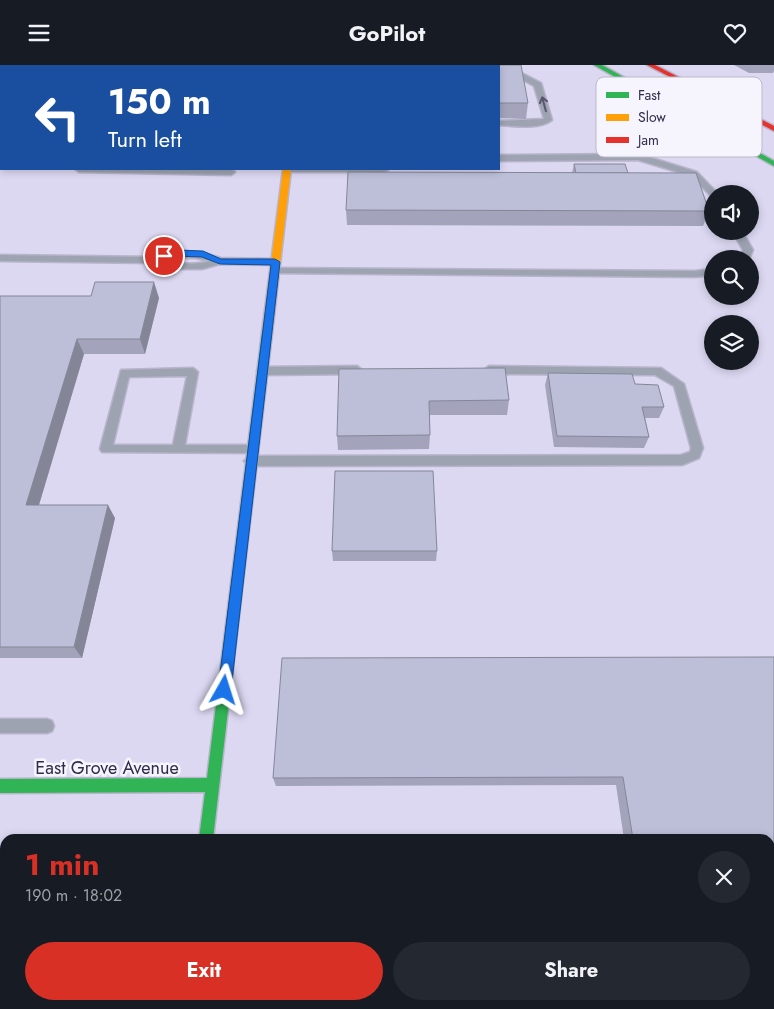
<!DOCTYPE html>
<meta charset="utf-8">
<style>
body{margin:0;font-family:Jost,sans-serif;background:#242831;color:#f1f3f6;height:100vh;display:flex;flex-direction:column;font-size:19px;white-space:nowrap}
*{box-sizing:border-box;margin:0}
p{font-size:16px;color:#9ea1a6}
.icon{flex:none;width:28px;height:28px;fill:none;stroke:currentColor;stroke-width:2;stroke-linecap:round;stroke-linejoin:round}
.map{position:relative;flex:1;overflow:hidden}
.sheet{position:absolute;left:0px;top:769px;width:775px;height:176px;display:flex;flex-direction:column;background:#171b24;border-radius:15px 15px 0 0;box-shadow:0 2px 8px #0003}
.sheet>*{flex:none}
.banner{position:absolute;left:0px;top:0px;width:500px;height:105px;box-shadow:0 2px 8px #0003;background:#1a4fa0;color:#fff;overflow:hidden}
.controls{position:absolute;left:704px;top:120px;display:grid;gap:10px}
.controls a{display:grid;place-items:center;width:55px;height:55px;border-radius:50%;background:#171b24;box-shadow:0 2px 8px #0003;font-size:25px}
.pin{position:absolute;display:grid;place-items:center;width:42px;height:42px;color:#fff;margin:-21px;border:2px solid #fff;border-radius:50%;box-shadow:0 1px 5px #0007}
.me{position:absolute;width:55px;margin:-28px;rotate:6deg;stroke-linejoin:round;filter:drop-shadow(0 0 4px #0008)}
.turn{display:flex;align-items:center;gap:18px;height:105px;padding:0 25px;font-size:22px}
.turn .icon{width:65px;height:65px;stroke-width:2.5}
.turn b{display:block;font-size:35px;line-height:42px}
.round{display:grid;place-items:center;flex:none;width:52px;height:52px;border-radius:26px;background:#242831}
.overview{display:flex;align-items:center;justify-content:space-between;height:85px;padding:0 25px}
h1{font-size:30px;font-weight:700;line-height:38px;color:#d93025}
.primary-button{display:flex;gap:10px;margin-top:auto;padding:10px 25px}
.primary-button a{flex:1;height:58px;border-radius:30px;background:#d93025;color:#fff;font-size:20px;font-weight:700;line-height:58px;text-align:center}
.primary-button a+a{background:#242831;color:#f1f3f6}
header{display:flex;justify-content:space-between;align-items:center;height:65px;padding:0 25px;background:#171b24;font-size:22px;font-weight:700}
.map>svg:first-child{display:block}
</style>
<header><svg class="icon" aria-label="menu" viewBox="0 0 24 24"><path d="M4 6h16M4 12h16M4 18h16"/></svg>GoPilot<svg class="icon" aria-label="heart" viewBox="0 0 24 24"><path d="M12 20l-8-8c-3-5 5-10 8-4 3-6 11-1 8 4z"/></svg></header>
<div class="map">
<svg width="774" height="944" viewBox="0 0 774 944">
<rect width="100%" height="100%" fill="#dcd8f2"/>
<g fill="none" stroke-linecap="round" stroke-linejoin="round">
<defs>
<g id="lane">
<rect x="32" y="0" width="8" height="1"/>
<rect x="346" y="0" width="8" height="1"/>
<path d="M496 0H506L541 18 552 55C539 65 515 61 499 60V56L544 54 534 21Z"/>
<polygon points="639,89 697,107 718,129 712,129 711,131 691,111 638,95 499,96 499,90"/>
<polygon points="75,104 231,104 235,107 231,110 79,107"/>
<polygon points="283,104 389,104 385,107 287,107"/>
<polygon points="732,166 742,166 753,185 749,194 739,194 743,185"/>
<path d="M186 186 203 188 221 193 275 194 280 197 275 200 220 199 202 204H172L152 198 0 196V190L152 192ZM178 193H195L210 196C195 200 178 199 163 195Z"/>
<polygon points="274,203 695,206 712,204 712,210 695,212 271,208 271,204"/>
<polygon points="357,301 362,305 357,309 262,310 257,306 262,302"/>
<polygon points="489,301 661,303 684,319 703,383 699,393 682,400 250,401 244,396 250,391 681,390 690,387 691,383 674,321 655,310 489,309 484,305"/>
<path d="M193 303 198 307 185 380H252L256 382 258 385 256 388 102 387 100 384 121 305ZM187 311 173 380H113L129 312Z"/>
<polygon points="0,654 47,654 52,656 54,661 52,666 47,668 0,668"/>
<rect x="0" y="826" width="5" height="16"/>
<polygon points="46,940 64,940 63,944 45,944"/>
</g>
<g id="street">
<polygon points="292,0 308,0 308,1 293,1"/>
<rect x="167" y="940" width="34" height="4"/>
</g>
<g id="fast">
<polygon points="594,0 602,0 774,96 774,101"/>
<polygon points="267,265 272,268 213,774 199,774 205,727 0,728 0,714 207,713 262,268"/>
</g>
<polygon id="slow" points="283,104 291,104 272,268 267,271 262,268"/>
<polygon id="jam" points="647,0 655,0 774,61 774,66"/>
</defs>
<use href="#lane" stroke="#b8b4cb" stroke-width="3"/>
<use href="#street" stroke="#b8b4cb" stroke-width="3"/>
<use href="#fast" stroke="#b8b4cb" stroke-width="3"/>
<use href="#slow" stroke="#b8b4cb" stroke-width="3"/>
<use href="#jam" stroke="#b8b4cb" stroke-width="3"/>
<use href="#lane" fill="#9da3b1" fill-rule="evenodd"/>
<use href="#street" fill="#9da3b1" fill-rule="evenodd"/>
<use href="#fast" fill="#30b455" fill-rule="evenodd"/>
<use href="#slow" fill="#ff9f0a" fill-rule="evenodd"/>
<use href="#jam" fill="#e5322d" fill-rule="evenodd"/>
</g>
<g fill="#a3a4bb">
<polygon points="734,0 774,0 774,6 773,8 749,8"/>
<polygon points="499,1 528,38 526,54 499,53"/>
<polygon points="574,99 628,108 709,146 703,161 347,160 346,145 572,108"/>
<polygon points="0,231 159,233 145,289 84,289 39,440 115,453 82,593 0,593"/>
<polygon points="505,303 509,335 507,350 430,350 430,370 429,384 338,385 337,371"/>
<polygon points="548,308 635,319 664,342 659,353 645,353 649,372 644,383 554,382 545,320"/>
<polygon points="332,486 437,486 436,496 333,496"/>
<polygon points="774,592 774,944 578,944 578,940 770,940 770,774 624,774 616,720 276,721 273,713"/>
</g>
<g fill="#848698">
<polygon points="154,217 159,233 145,289 140,274"/>
<polygon points="77,274 84,289 35,453 26,440"/>
<polygon points="108,440 115,453 82,593 74,582"/>
</g>
<g fill="#bdbfd9" stroke="#848698">
<polygon points="375,0 521,0 528,38 499,38 499,1 375,1"/>
<polygon points="574,99 625,99 628,108 576,108"/>
<polygon points="348,107 696,108 709,146 346,145"/>
<polygon points="95,217 154,217 140,274 77,274 26,440 108,440 74,582 0,582 0,231 91,231"/>
<polygon points="505,303 509,335 429,336 430,370 337,371 339,304"/>
<polygon points="548,308 632,309 635,319 658,320 664,342 642,342 649,372 557,371"/>
<polygon points="335,406 433,406 437,486 332,486"/>
<polygon points="774,592 774,944 585,944 585,940 770,940 770,774 633,774 623,712 273,713 282,593"/>
</g>
<defs><path id="oneway-shaft" d="M-6 0H5M1.5-3L5.5 0L1.5 3" fill="none" stroke-width="1.6" stroke-linecap="round" stroke-linejoin="round" transform="scale(1.25)"/></defs>
<use stroke="#57566e" href="#oneway-shaft" transform="translate(544 39) rotate(-105)"/>
<polygon fill="#1a73e8" stroke="#114b97" points="176,185 203,186 221,194 275,194 280,197 231,625 229,629 224,631 220,629 218,625 271,200 220,199 202,192 176,191 164,194 160,191"/>
<g text-anchor="middle" stroke-width="5" stroke-linejoin="round" paint-order="stroke">
<g font-size="18" fill="#322c4a" stroke="#f6f5fd">
<text x="107" y="709">East Grove Avenue</text>
</g>
</g>
<rect x="596" y="12" width="166" height="80" rx="8" fill="#f6f5fd" stroke="#bbb9c7" stroke-width="1"/>
<rect x="606" y="27" width="23" height="6" fill="#30b455"/>
<rect x="606" y="49" width="23" height="7" fill="#ff9f0a"/>
<rect x="606" y="72" width="23" height="6" fill="#e5322d"/>
<g font-size="14" fill="#322c4a">
<text x="638" y="35">Fast</text>
<text x="638" y="57">Slow</text>
<text x="638" y="80">Jam</text>
</g>
</svg>
<div class="controls">
<a><svg class="icon" aria-label="sound" viewBox="0 0 24 24"><path d="M4 9h4l5-4v14l-5-4H4zM17 9q2 3 0 6"/></svg></a>
<a><svg class="icon" aria-label="search" viewBox="0 0 24 24"><circle cx="10" cy="10" r="6"/><path d="M15 15l6 6"/></svg></a>
<a><svg class="icon" aria-label="layers" viewBox="0 0 24 24"><path d="M12 4l9 5-9 5-9-5zM3 14l9 5 9-5"/></svg></a>
</div>
<div class="pin" style="left:164px;top:191px;background:#d93025"><svg class="icon" aria-label="arrive" viewBox="0 0 24 24"><path d="M6 21V4h12l-3 4 3 4H6"/></svg></div>
<svg class="me" style="left:224px;top:625px" viewBox="-20 -20 40 40"><path d="M0-17L14 15 0 8-14 15z" fill="#1a73e8" stroke="#fff" stroke-width="4"/></svg>
<div class="banner">
<div class="turn"><svg class="icon" aria-label="left" viewBox="0 0 24 24"><path d="M17 20v-9H6M10 6l-5 5 5 5"/></svg><div><b>150 m</b>Turn left</div></div>
</div>
<section class="sheet">
<div class="overview"><div><h1>1 min</h1><p>190 m · 18:02</p></div><a class="round"><svg class="icon" aria-label="close" viewBox="0 0 24 24"><path d="M6 6l12 12M18 6L6 18"/></svg></a></div>
<div class="primary-button"><a>Exit</a><a>Share</a></div>
</section>
</div>
